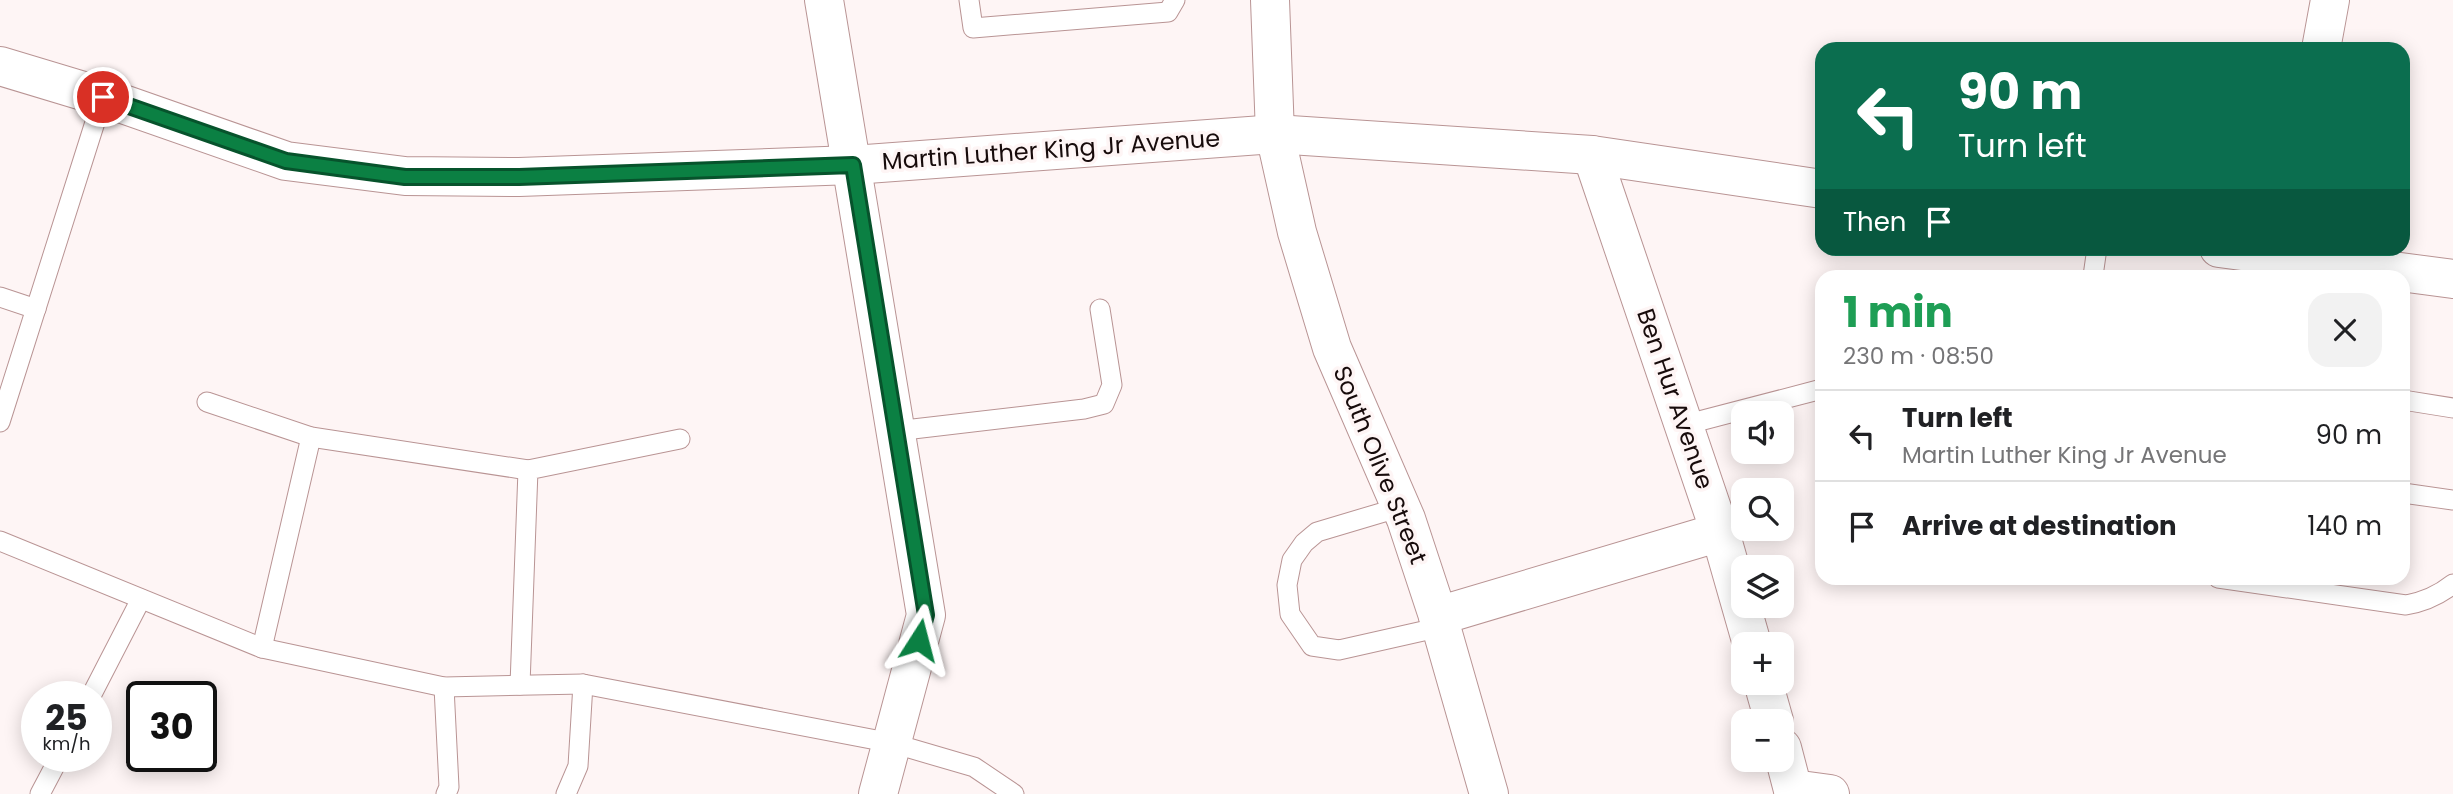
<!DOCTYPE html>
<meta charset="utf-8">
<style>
body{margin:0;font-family:Poppins,sans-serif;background:#f2f2f2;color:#202124;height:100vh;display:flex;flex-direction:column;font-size:26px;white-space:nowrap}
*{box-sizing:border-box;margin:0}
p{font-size:23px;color:#757577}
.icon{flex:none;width:38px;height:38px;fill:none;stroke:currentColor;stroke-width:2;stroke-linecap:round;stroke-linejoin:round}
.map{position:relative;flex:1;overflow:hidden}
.details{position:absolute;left:1815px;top:270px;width:595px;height:315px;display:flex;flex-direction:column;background:#fff;border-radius:21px;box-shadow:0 4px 18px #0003}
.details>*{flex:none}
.hud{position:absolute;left:1815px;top:42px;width:595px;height:214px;border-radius:21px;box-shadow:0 4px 18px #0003;background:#0b6e4f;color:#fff;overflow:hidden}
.buttons{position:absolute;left:1731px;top:401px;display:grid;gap:14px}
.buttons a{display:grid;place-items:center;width:63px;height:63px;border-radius:14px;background:#fff;box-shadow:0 4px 18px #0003;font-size:35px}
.speed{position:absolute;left:21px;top:681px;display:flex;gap:14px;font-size:35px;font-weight:700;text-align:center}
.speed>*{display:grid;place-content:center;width:91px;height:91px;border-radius:50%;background:#fff;box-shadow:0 4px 18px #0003;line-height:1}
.speed small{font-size:18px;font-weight:400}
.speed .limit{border:4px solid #111;border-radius:10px;background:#fff;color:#111}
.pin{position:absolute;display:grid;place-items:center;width:60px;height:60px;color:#fff;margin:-30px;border:4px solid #fff;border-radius:50%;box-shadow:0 2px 7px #0007}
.me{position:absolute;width:77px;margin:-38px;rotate:9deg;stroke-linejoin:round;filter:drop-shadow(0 0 5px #0008)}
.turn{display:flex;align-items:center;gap:24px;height:147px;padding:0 28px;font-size:32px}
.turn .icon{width:91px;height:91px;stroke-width:2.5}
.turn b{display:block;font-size:49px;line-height:60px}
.then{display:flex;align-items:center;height:66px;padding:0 28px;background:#0003;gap:14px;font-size:26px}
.round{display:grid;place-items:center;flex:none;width:74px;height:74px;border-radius:21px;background:#f2f2f2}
.headline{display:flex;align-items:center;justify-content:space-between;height:119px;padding:0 28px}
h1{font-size:42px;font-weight:700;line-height:52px;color:#1e9e55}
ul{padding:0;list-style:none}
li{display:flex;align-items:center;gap:21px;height:91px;padding:0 28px;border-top:2px solid #e0e0e0}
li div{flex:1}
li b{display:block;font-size:26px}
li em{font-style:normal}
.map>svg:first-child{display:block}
</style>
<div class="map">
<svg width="2453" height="794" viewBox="0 0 2453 794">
<rect width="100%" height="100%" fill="#fef5f5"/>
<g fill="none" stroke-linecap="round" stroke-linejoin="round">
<defs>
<g id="lane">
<polyline points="969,0 973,28 1168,12 1175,0"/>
<polyline points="2093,276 2097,248"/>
<polyline points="0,297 36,309"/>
<polyline points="2403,400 2453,408"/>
<polyline points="207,402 311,437 528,470"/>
<polyline points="0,422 103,97"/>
<polyline points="1684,425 1822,389"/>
<polyline points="896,431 1084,409 1104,404 1112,385 1100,309"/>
<polyline points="2403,493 2453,500"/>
<polyline points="1401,507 1317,532 1304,543 1292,560 1287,585 1290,614 1312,646 1339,650 1441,627"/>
<polyline points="0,541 262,648 444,687 583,684 892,743 974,767 1014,794"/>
<path d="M2218 578 2406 605C2424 602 2438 596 2453 584"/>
<polyline points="262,648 311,437"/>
<polyline points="520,685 528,470 680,439"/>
<polyline points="444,687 449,787 446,794"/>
<polyline points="91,696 141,599"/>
<polyline points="40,794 60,756"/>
<polyline points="566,794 578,766 583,684"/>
</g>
<g id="street">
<polyline points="824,0 926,615 878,794"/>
<polyline points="1270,0 1275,134 1297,232 1332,348 1406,519 1438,616 1489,794"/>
<polyline points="2321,49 2330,0"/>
<polyline points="1592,155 1720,532 1752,644"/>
<polyline points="1438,616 1720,532"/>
<polyline points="1763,682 1774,721"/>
<polyline points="1782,748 1794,794"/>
<polyline points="1793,789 1830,794"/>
</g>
<g id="secondary">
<polyline points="0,66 103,97 286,161 405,176 519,177 853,165 1275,134 1592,155 1822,189"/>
<polyline points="2219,248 2453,279"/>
</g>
</defs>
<use href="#lane" stroke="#b99494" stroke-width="21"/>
<use href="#street" stroke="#b99494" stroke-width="40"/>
<use href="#secondary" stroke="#b99494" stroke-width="40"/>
<use href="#lane" stroke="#fff" stroke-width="19"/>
<use href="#street" stroke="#fff" stroke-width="38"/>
<use href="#secondary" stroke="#fff" stroke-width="38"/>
</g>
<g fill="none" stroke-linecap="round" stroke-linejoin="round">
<defs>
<polyline id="route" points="103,97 286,161 405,177 519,177 853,165 926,615 919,640"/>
</defs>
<use href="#route" stroke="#07532c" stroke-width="18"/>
<use href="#route" stroke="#0b8043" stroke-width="12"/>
</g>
<g text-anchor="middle" stroke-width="7" stroke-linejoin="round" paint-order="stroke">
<g font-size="24" fill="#170b0b" stroke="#fef5f5">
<text transform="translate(1051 150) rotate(-4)" y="8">Martin Luther King Jr Avenue</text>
<text transform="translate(1675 399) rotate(71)" y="8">Ben Hur Avenue</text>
<text transform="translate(1380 465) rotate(68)" y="8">South Olive Street</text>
</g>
</g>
</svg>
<div class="buttons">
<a><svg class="icon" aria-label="sound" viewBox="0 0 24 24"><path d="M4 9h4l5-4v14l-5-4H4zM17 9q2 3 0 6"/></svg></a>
<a><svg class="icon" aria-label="search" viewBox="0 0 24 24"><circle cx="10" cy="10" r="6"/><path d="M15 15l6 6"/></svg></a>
<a><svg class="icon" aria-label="layers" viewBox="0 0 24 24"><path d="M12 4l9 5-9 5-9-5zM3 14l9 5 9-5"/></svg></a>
<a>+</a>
<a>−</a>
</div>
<div class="speed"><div>25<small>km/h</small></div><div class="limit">30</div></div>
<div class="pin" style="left:103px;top:97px;background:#d93025"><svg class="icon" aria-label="arrive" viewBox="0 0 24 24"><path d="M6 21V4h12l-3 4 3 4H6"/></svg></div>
<svg class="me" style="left:919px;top:640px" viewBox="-20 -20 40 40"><path d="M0-17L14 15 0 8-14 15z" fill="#0b8043" stroke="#fff" stroke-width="4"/></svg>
<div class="hud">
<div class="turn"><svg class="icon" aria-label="left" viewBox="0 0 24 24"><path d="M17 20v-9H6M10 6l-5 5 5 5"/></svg><div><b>90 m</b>Turn left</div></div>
<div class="then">Then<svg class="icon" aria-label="arrive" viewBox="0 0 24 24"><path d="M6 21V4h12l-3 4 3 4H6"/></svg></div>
</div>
<section class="details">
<div class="headline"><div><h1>1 min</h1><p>230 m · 08:50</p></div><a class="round"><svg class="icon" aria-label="close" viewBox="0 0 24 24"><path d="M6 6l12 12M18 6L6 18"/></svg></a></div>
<ul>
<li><svg class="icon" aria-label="left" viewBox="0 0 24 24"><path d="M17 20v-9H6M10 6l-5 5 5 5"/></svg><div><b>Turn left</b><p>Martin Luther King Jr Avenue</p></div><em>90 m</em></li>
<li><svg class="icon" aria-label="arrive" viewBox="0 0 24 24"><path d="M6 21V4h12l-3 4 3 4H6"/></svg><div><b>Arrive at destination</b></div><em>140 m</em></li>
</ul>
</section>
</div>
